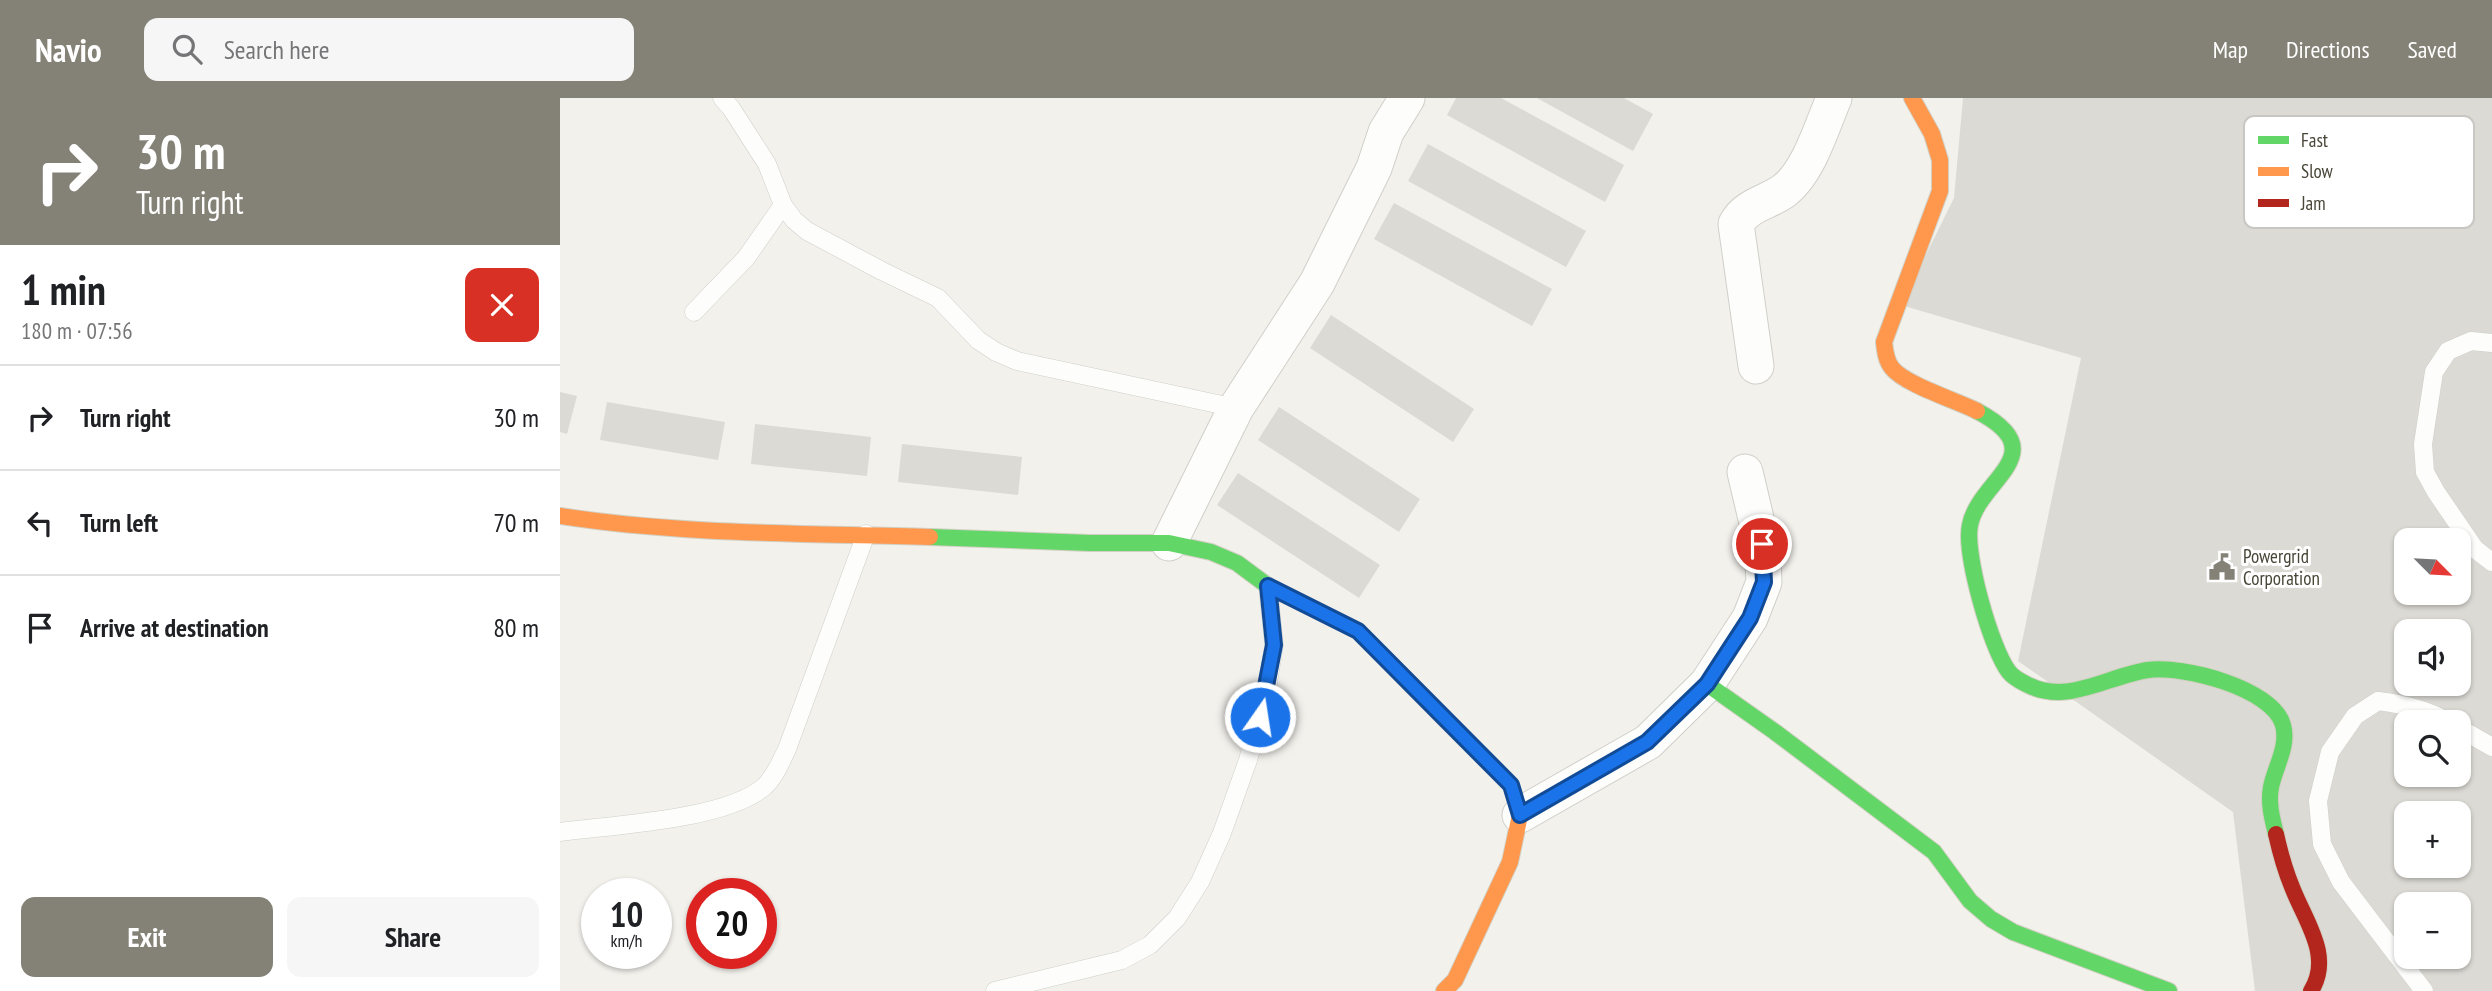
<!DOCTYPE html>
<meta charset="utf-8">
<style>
body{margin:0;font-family:"PT Sans Narrow",sans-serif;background:#f6f6f6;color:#202124;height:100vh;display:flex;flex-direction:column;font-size:26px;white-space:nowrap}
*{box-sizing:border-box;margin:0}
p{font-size:23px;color:#757577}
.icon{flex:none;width:38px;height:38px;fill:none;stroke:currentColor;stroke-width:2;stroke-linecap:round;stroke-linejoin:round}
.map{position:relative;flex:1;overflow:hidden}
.panel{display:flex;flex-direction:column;background:#fff;width:560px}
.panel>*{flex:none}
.guide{background:#848176;color:#fff;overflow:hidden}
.needle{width:46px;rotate:114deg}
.buttons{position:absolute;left:1834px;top:430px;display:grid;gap:14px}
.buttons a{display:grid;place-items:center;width:77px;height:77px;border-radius:14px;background:#fff;box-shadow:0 2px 5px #0004;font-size:35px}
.speed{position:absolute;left:21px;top:780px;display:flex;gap:14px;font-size:35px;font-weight:700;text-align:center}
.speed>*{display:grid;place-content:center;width:91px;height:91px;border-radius:50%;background:#fff;box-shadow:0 2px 5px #0004;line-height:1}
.speed small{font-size:18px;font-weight:400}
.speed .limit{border:10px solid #d22;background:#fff;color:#111}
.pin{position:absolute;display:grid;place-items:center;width:60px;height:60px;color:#fff;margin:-30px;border:4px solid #fff;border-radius:50%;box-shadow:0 2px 7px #0007}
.me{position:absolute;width:77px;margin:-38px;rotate:13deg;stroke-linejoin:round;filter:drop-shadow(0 0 5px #0008)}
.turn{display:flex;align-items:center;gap:24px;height:147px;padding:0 21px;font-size:32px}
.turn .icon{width:91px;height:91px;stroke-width:2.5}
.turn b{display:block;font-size:49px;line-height:60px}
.round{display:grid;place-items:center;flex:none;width:74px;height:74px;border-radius:14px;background:#f6f6f6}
.headline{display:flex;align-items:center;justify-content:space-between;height:119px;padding:0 21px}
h1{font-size:42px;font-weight:600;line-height:52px}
.button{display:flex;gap:14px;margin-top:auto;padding:14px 21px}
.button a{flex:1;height:80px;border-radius:14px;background:#848176;color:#fff;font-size:28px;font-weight:600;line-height:80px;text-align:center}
.button a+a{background:#f6f6f6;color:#202124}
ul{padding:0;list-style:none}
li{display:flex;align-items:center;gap:21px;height:105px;padding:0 21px;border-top:2px solid #e0e0e0}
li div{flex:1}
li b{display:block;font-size:26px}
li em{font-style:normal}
header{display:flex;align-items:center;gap:42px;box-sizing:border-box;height:98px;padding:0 35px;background:#848176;color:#fff}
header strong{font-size:33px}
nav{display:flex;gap:38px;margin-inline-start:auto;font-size:24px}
.search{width:490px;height:63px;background:#f6f6f6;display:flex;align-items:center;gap:18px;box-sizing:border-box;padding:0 24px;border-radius:14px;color:#757577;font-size:26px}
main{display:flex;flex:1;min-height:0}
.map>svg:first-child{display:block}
</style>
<header>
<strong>Navio</strong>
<div class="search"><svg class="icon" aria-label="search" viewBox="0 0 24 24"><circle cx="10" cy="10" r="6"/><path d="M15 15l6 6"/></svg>Search here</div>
<nav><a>Map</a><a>Directions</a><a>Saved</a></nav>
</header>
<main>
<section class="panel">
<div class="guide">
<div class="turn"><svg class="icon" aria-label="right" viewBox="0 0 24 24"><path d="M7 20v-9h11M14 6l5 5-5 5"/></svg><div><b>30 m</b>Turn right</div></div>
</div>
<div class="headline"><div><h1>1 min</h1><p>180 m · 07:56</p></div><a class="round" style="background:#d93025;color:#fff"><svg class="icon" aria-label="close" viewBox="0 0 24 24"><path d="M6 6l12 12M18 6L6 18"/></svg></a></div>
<ul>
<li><svg class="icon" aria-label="right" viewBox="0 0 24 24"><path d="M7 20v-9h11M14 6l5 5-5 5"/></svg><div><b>Turn right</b></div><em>30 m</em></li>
<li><svg class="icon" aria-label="left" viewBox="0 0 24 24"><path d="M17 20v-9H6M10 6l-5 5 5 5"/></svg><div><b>Turn left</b></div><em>70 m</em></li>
<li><svg class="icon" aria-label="arrive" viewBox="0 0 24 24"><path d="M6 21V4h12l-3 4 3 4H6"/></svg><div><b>Arrive at destination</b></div><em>80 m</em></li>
</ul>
<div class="button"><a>Exit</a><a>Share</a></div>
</section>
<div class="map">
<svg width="1932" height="893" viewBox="0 0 1932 893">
<rect width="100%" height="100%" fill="#f2f1ec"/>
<g fill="#dcdad4" fill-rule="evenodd">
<polygon points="896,0 941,0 1064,67 1045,104 887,17"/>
<polygon points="977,0 1064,0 1093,16 1073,53"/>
<path d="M1403 0H1932V893H1695L1673 714 1458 563 1521 260 1341 207 1394 100ZM1846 443H1899V495H1846ZM1846 534H1899V586H1846ZM1846 625H1899V677H1846ZM1846 716H1899V768H1846ZM1846 807H1899V859H1846Z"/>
<polygon points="868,46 1026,133 1006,169 848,83"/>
<polygon points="834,105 992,191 972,228 814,141"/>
<polygon points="771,217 914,311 893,344 750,250"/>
<polygon points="0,294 17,298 7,336 0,334"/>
<polygon points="47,304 165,324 158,362 40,342"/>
<polygon points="719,309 860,401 839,434 698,342"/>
<polygon points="195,326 311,339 307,378 191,366"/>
<polygon points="342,346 462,359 458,397 338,384"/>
<polygon points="678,375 820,467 799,500 657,407"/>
</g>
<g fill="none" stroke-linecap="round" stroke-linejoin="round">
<defs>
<g id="lane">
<polyline points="162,0 171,10 207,66 223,107 234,122 247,133 322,173 378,200 418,242 436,254 457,263 676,310"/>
<polyline points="134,214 186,160 223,107"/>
<polyline points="1932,245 1911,243 1888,253 1874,274 1863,346 1865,374 1876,394 1915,451 1932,464"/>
<polyline points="1899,630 1932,649"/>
<path d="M0 734C52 727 167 722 205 688 215 678 221 664 227 651L306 436"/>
<polyline points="435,893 562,862 590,847 617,820 640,784 662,735 688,662 706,597 714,547 708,488"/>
<path d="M1864 893 1781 784 1762 746 1758 703 1770 654 1795 618 1818 603C1843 606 1868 612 1890 625"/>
</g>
<g id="street">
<path d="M1196 268 1176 126C1187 106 1208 105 1225 92 1249 73 1262 28 1274 0"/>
<polyline points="609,445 676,310 757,185 814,70 826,34 847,0"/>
<polyline points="960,717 1088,644 1147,586 1190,520 1204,484 1202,446 1185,374"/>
</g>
<g id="fast">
<path d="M1417 313C1497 355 1419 381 1410 427 1404 455 1431 551 1449 574 1453 579 1460 583 1466 586 1507 608 1547 578 1588 572 1622 567 1713 590 1723 627 1729 648 1715 669 1711 689 1708 705 1712 720 1716 736"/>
<polyline points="370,439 530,445 609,445 651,454 677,465 708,488 798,533 879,615"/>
<polyline points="1147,586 1215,634 1374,754 1410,803 1431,821 1453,834 1609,893"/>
</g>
<g id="slow">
<path d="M1352 0 1372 36 1380 62V93L1324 244C1325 253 1326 263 1332 270 1344 286 1397 303 1417 313"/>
<path d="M0 418C122 437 247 435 370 439"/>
<polyline points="879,615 951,687 960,717 950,764 895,882 884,893"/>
</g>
<path id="jam" d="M1716 736C1720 754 1725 772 1732 789 1745 823 1773 858 1751 893"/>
</defs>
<use href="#lane" stroke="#d0cfc9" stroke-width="19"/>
<use href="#street" stroke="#d0cfc9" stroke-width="37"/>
<use href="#fast" stroke="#d2d0c3" stroke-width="18"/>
<use href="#slow" stroke="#d2d0c3" stroke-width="18"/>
<use href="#jam" stroke="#d2d0c3" stroke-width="18"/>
<use href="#lane" stroke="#fdfdfc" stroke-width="18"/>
<use href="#street" stroke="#fdfdfc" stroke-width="35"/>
<use href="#fast" stroke="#63d668" stroke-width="16"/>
<use href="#slow" stroke="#ff974d" stroke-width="16"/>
<use href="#jam" stroke="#b3261e" stroke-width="16"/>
</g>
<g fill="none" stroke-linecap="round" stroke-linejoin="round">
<defs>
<polyline id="route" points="700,619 714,547 708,488 798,533 951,687 960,717 1087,644 1147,586 1190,520 1204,484 1202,446"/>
</defs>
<use href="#route" stroke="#114b97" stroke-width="18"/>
<use href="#route" stroke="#1a73e8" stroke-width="12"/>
</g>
<defs>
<symbol id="civic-bare" viewBox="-9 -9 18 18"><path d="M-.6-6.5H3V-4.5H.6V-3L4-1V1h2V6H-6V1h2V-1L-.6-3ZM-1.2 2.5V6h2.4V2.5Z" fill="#848176" stroke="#fff" stroke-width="2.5" paint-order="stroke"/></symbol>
</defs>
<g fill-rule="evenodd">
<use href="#civic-bare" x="1643" y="450" width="38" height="38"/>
</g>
<g text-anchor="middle" stroke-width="6" stroke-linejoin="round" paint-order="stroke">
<g font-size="19" fill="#494537" stroke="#fff" text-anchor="start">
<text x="1683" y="465">Powergrid<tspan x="1683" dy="22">Corporation</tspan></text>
</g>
</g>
<rect x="1684" y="18" width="230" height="112" rx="10" fill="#fff" stroke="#c8c7c3" stroke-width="2"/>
<rect x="1698" y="38" width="31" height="8" fill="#63d668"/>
<rect x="1698" y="69" width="31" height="9" fill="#ff974d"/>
<rect x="1698" y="101" width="31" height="8" fill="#b3261e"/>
<g font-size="19" fill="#494537">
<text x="1741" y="49">Fast</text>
<text x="1741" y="80">Slow</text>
<text x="1741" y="112">Jam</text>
</g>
</svg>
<div class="buttons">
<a><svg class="needle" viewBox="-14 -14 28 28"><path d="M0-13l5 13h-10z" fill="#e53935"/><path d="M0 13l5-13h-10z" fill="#757577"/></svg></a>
<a><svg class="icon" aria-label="sound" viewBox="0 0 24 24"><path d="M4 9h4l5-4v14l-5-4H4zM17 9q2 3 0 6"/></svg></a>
<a><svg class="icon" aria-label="search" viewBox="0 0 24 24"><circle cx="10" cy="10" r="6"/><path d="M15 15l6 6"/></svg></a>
<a>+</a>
<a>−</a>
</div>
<div class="speed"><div>10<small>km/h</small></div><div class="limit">20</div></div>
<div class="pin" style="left:1202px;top:446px;background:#d93025"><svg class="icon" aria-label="arrive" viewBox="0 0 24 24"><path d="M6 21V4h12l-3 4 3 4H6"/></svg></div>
<svg class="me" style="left:700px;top:619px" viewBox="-20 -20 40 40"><circle r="17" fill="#1a73e8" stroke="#fff" stroke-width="3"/><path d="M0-11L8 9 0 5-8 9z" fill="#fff"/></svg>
</div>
</main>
